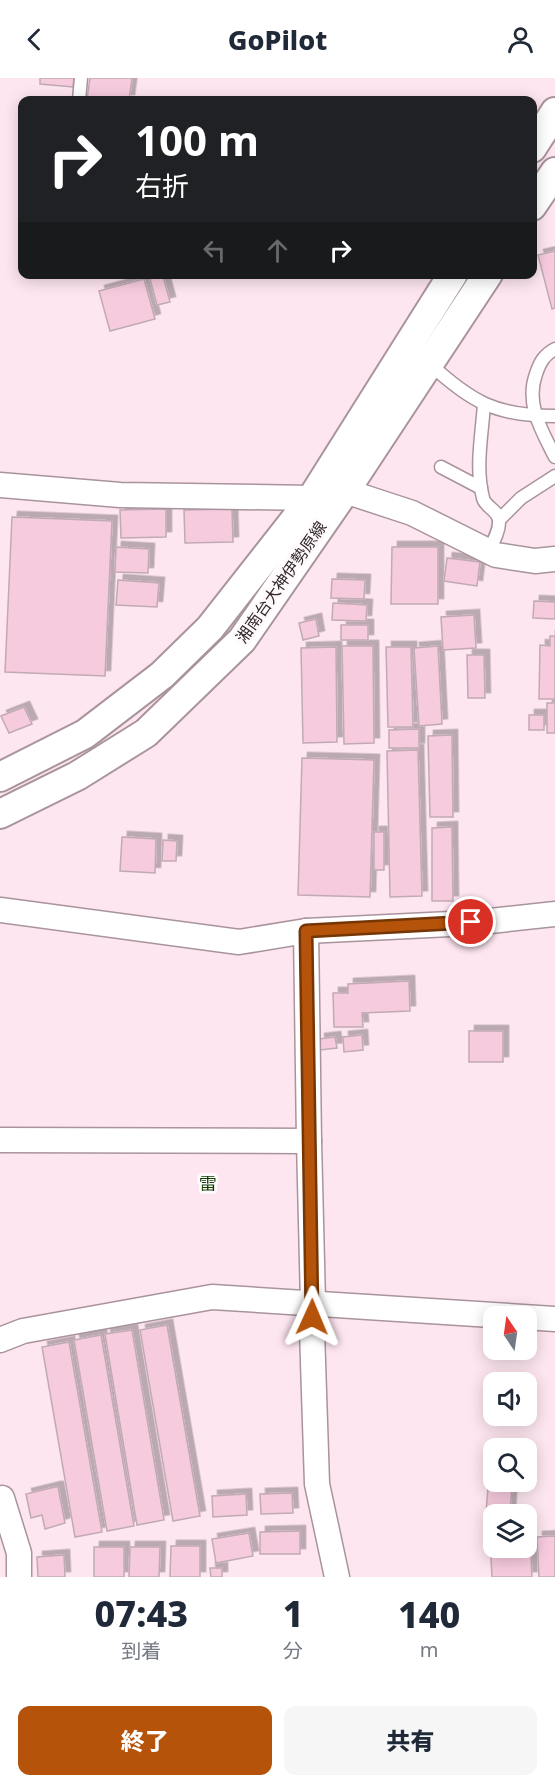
<!DOCTYPE html>
<html lang="ja">
<meta charset="utf-8">
<style>
body{margin:0;font-family:"Noto Sans","Noto Sans JP",sans-serif;background:#f6f6f7;color:#1f2937;height:100vh;display:flex;flex-direction:column;font-size:22px;white-space:nowrap}
*{box-sizing:border-box;margin:0}
p{font-size:20px;color:#747a83}
.icon{flex:none;width:33px;height:33px;fill:none;stroke:currentColor;stroke-width:2;stroke-linecap:round;stroke-linejoin:round}
.map{position:relative;height:1499px;overflow:hidden}
.panel{display:flex;flex-direction:column;background:#fff;flex:1}
.panel>*{flex:none}
.hud{position:absolute;left:18px;top:18px;width:519px;height:183px;border-radius:12px;box-shadow:0 3px 15px #0003;background:#202124;color:#fff;overflow:hidden}
.needle{width:39px;rotate:347deg}
.controls{position:absolute;left:483px;top:1228px;display:grid;gap:12px}
.controls a{display:grid;place-items:center;width:54px;height:54px;border-radius:12px;background:#fff;box-shadow:0 3px 15px #0003;font-size:30px}
.pin{position:absolute;display:grid;place-items:center;width:51px;height:51px;color:#fff;margin:-26px;border:3px solid #fff;border-radius:50%;box-shadow:0 2px 6px #0007}
.me{position:absolute;width:66px;margin:-33px;rotate:1deg;stroke-linejoin:round;filter:drop-shadow(0 0 4px #0008)}
.turn{display:flex;align-items:center;gap:21px;height:126px;padding:0 18px;font-size:27px}
.turn .icon{width:78px;height:78px;stroke-width:2.5}
.turn b{display:block;font-size:42px;line-height:51px}
.lanes{display:flex;align-items:center;height:57px;padding:0 18px;background:#0003;justify-content:center;gap:30px;direction:ltr}
.lanes .off{opacity:.35}
.eta{display:flex;justify-content:space-evenly;align-items:center;height:102px;text-align:center}
.eta b{font-size:36px;font-weight:800;line-height:42px}
.cta{display:flex;gap:12px;margin-top:auto;padding:12px 18px}
.cta a{flex:1;height:69px;border-radius:12px;background:#b45309;color:#fff;font-size:24px;font-weight:800;line-height:69px;text-align:center}
.cta a+a{background:#f6f6f7;color:#1f2937}
header{display:flex;justify-content:space-between;align-items:center;height:78px;padding:0 18px;background:#fff;font-size:27px;font-weight:800}
.map>svg:first-child{display:block}
</style>
<header><svg class="icon" aria-label="back" viewBox="0 0 24 24"><path d="M15 5l-7 7 7 7"/></svg>GoPilot<svg class="icon" aria-label="person" viewBox="0 0 24 24"><circle cx="12" cy="8" r="4"/><path d="M4 21q1-7 8-7t8 7"/></svg></header>
<div class="map">
<svg width="555" height="1499" viewBox="0 0 555 1499">
<defs>
<filter id="shadow"><feDropShadow dx="5.5" dy="-5.5" stdDeviation="0" flood-color="#0004"/></filter>
</defs>
<rect width="100%" height="100%" fill="#fee6f0"/>
<g fill="#f6cbde" stroke="#c1aab4" stroke-width="1.5" filter="url(#shadow)">
<polygon points="40,0 74,0 73,9 40,6"/>
<polygon points="90,0 132,0 129,22 87,22"/>
<polygon points="555,173 555,230 552,231 538,177"/>
<polygon points="163,198 170,224 157,227 150,201"/>
<polygon points="144,201 155,241 110,253 99,213"/>
<polygon points="166,431 166,459 121,460 120,432"/>
<polygon points="232,431 233,464 185,465 184,432"/>
<polygon points="12,439 112,443 105,598 5,594"/>
<polygon points="116,469 149,471 148,495 115,494"/>
<polygon points="392,469 438,469 438,526 391,526"/>
<polygon points="447,480 480,484 477,508 444,503"/>
<polygon points="332,501 365,502 364,521 331,520"/>
<polygon points="118,502 159,505 157,529 116,527"/>
<polygon points="534,523 555,524 555,541 533,540"/>
<polygon points="333,525 367,527 366,543 332,542"/>
<polygon points="474,537 476,570 443,572 441,539"/>
<polygon points="316,541 319,558 303,562 299,545"/>
<rect x="341" y="547" width="27" height="15"/>
<polygon points="550,558 555,558 555,621 539,621 540,567 550,568"/>
<polygon points="342,568 373,568 374,665 344,666"/>
<polygon points="438,568 442,646 419,648 414,570"/>
<polygon points="336,569 337,664 303,665 301,570"/>
<polygon points="386,569 411,569 413,649 388,649"/>
<polygon points="467,577 484,577 485,620 468,620"/>
<rect x="547" y="625" width="8" height="30"/>
<polygon points="24,629 32,646 9,655 1,638"/>
<rect x="529" y="637" width="15" height="15"/>
<polygon points="419,651 419,670 389,670 389,652"/>
<polygon points="452,657 453,739 430,739 428,658"/>
<polygon points="418,672 422,818 390,819 387,673"/>
<polygon points="302,680 374,682 370,819 298,817"/>
<polygon points="452,749 453,823 432,823 432,750"/>
<rect x="374" y="754" width="10" height="38"/>
<polygon points="122,759 156,761 155,795 120,793"/>
<polygon points="163,762 177,763 176,783 162,783"/>
<polygon points="409,903 410,933 362,935 363,949 334,949 333,915 348,915 348,906"/>
<rect x="469" y="953" width="34" height="31"/>
<polygon points="362,957 363,972 344,974 343,959"/>
<polygon points="335,959 337,970 320,972 319,961"/>
<polygon points="167,1247 200,1438 173,1443 140,1252"/>
<polygon points="132,1252 164,1442 137,1447 105,1256"/>
<polygon points="101,1257 134,1448 107,1453 74,1262"/>
<polygon points="69,1264 102,1454 75,1459 42,1269"/>
<polygon points="489,1396 494,1396 494,1404 512,1404 510,1437 494,1437 494,1448 485,1448"/>
<polygon points="55,1409 58,1409 65,1445 45,1451 42,1437 31,1440 26,1416"/>
<polygon points="292,1415 293,1435 261,1436 260,1416"/>
<polygon points="246,1416 247,1437 213,1439 212,1418"/>
<polygon points="300,1453 300,1476 260,1476 260,1454"/>
<polygon points="249,1455 253,1478 216,1485 212,1461"/>
<polygon points="555,1458 555,1499 539,1499 537,1459"/>
<polygon points="526,1459 530,1459 532,1499 492,1499 490,1462 494,1461 494,1470 526,1470"/>
<polygon points="171,1468 200,1468 200,1499 170,1499"/>
<rect x="94" y="1469" width="30" height="30"/>
<polygon points="130,1469 160,1469 159,1499 129,1499"/>
<polygon points="64,1477 65,1499 38,1499 37,1479"/>
<polygon points="210,1490 222,1490 222,1499 211,1499"/>
</g>
<g fill="none" stroke-linecap="round" stroke-linejoin="round">
<defs>
<g id="service">
<polyline points="79,22 81,0"/>
<path d="M555 271C544 277 540 284 536 296 525 326 542 353 555 379"/>
<path d="M429 285C471 324 496 338 555 338"/>
<path d="M484 326C482 357 475 389 483 420 485 429 498 432 499 442 500 453 493 464 488 473"/>
<polyline points="441,389 481,410"/>
<polyline points="499,442 521,420 555,398"/>
</g>
<g id="minor">
<polyline points="0,407 120,417 312,420"/>
<polyline points="345,413 412,435 496,477 535,483 555,481"/>
<polyline points="0,832 239,864 306,853 471,845 555,836"/>
<polyline points="306,853 309,1063 313,1225 312,1253 317,1406 337,1499"/>
<polyline points="0,1062 309,1063"/>
<polyline points="0,1262 23,1253 212,1219 555,1241"/>
<polyline points="2,1420 19,1475 19,1499"/>
</g>
<g id="tertiary">
<polyline points="532,70 555,34"/>
<polyline points="532,128 555,94"/>
<polyline points="0,699 85,656 162,597 210,550 312,420 453,196"/>
<polyline points="0,736 77,698 146,655 242,562 345,413 488,196"/>
</g>
</defs>
<use href="#service" stroke="#a9939d" stroke-width="15"/>
<use href="#minor" stroke="#a9939d" stroke-width="27"/>
<use href="#tertiary" stroke="#a9939d" stroke-width="32"/>
<use href="#service" stroke="#fff" stroke-width="12"/>
<use href="#minor" stroke="#fff" stroke-width="24"/>
<use href="#tertiary" stroke="#fff" stroke-width="28"/>
</g>
<g fill="none" stroke-linecap="round" stroke-linejoin="round">
<defs>
<polyline id="route" points="312,1239 306,853 471,844"/>
</defs>
<use href="#route" stroke="#753606" stroke-width="15"/>
<use href="#route" stroke="#b45309" stroke-width="10"/>
</g>
<g text-anchor="middle" stroke-width="6" stroke-linejoin="round" paint-order="stroke">
<g font-size="16" fill="#32292d" stroke="#fef9fb">
<text transform="translate(281 504) rotate(-55)" y="6">湘南台大神伊勢原線</text>
</g>
<g font-size="18" fill="#0d3b00" stroke="#fef9fb">
<text x="208" y="1112">雷</text>
</g>
</g>
</svg>
<div class="controls">
<a><svg class="needle" viewBox="-14 -14 28 28"><path d="M0-13l5 13h-10z" fill="#e53935"/><path d="M0 13l5-13h-10z" fill="#747a83"/></svg></a>
<a><svg class="icon" aria-label="sound" viewBox="0 0 24 24"><path d="M4 9h4l5-4v14l-5-4H4zM17 9q2 3 0 6"/></svg></a>
<a><svg class="icon" aria-label="search" viewBox="0 0 24 24"><circle cx="10" cy="10" r="6"/><path d="M15 15l6 6"/></svg></a>
<a><svg class="icon" aria-label="layers" viewBox="0 0 24 24"><path d="M12 4l9 5-9 5-9-5zM3 14l9 5 9-5"/></svg></a>
</div>
<div class="pin" style="left:471px;top:844px;background:#d93025"><svg class="icon" aria-label="arrive" viewBox="0 0 24 24"><path d="M6 21V4h12l-3 4 3 4H6"/></svg></div>
<svg class="me" style="left:312px;top:1239px" viewBox="-20 -20 40 40"><path d="M0-17L14 15 0 8-14 15z" fill="#b45309" stroke="#fff" stroke-width="4"/></svg>
<div class="hud">
<div class="turn"><svg class="icon" aria-label="right" viewBox="0 0 24 24"><path d="M7 20v-9h11M14 6l5 5-5 5"/></svg><div><b>100 m</b>右折</div></div>
<div class="lanes"><svg class="icon off" aria-label="left" viewBox="0 0 24 24"><path d="M17 20v-9H6M10 6l-5 5 5 5"/></svg><svg class="icon off" aria-label="ahead" viewBox="0 0 24 24"><path d="M12 20V5M6 11l6-6 6 6"/></svg><svg class="icon" aria-label="right" viewBox="0 0 24 24"><path d="M7 20v-9h11M14 6l5 5-5 5"/></svg></div>
</div>
</div>
<section class="panel">
<div class="eta">
<div><b>07:43</b><p>到着</p></div>
<div><b>1</b><p>分</p></div>
<div><b>140</b><p>m</p></div>
</div>
<div class="cta"><a>終了</a><a>共有</a></div>
</section>
